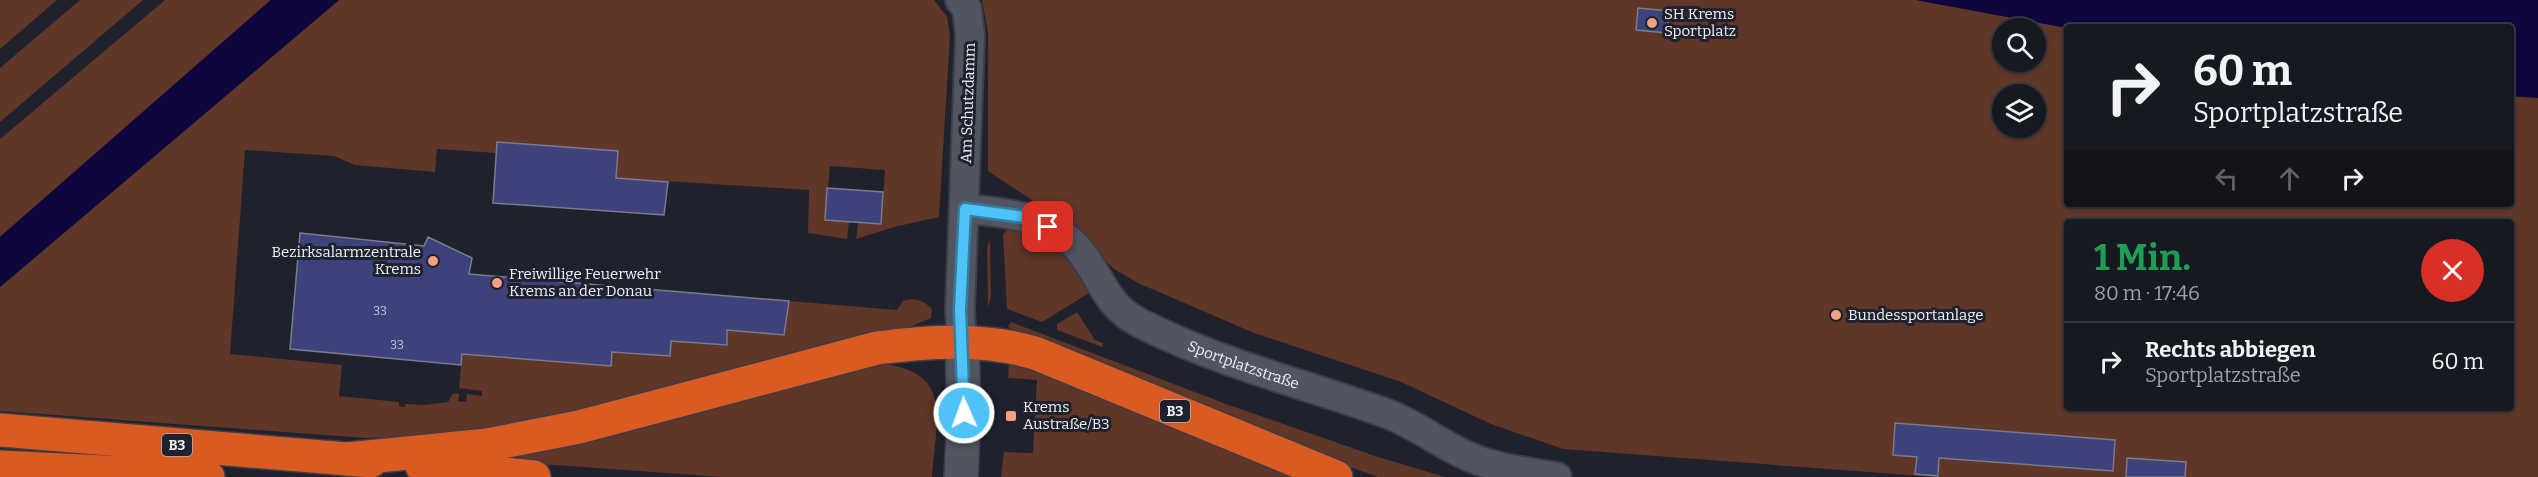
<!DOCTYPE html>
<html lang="de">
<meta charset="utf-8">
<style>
body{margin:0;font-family:Bitter,serif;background:#24262e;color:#f1f3f6;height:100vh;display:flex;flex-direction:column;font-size:22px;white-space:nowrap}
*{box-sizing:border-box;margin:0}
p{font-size:20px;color:#9ea0a5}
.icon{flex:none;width:33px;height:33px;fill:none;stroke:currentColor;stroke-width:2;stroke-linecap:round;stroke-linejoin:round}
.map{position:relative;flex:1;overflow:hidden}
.sheet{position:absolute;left:2064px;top:219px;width:450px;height:192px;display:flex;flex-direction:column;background:#171921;border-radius:6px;box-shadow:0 2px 4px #0004,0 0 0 2px #36383f}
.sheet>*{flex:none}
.top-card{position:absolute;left:2064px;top:24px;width:450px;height:183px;border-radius:6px;box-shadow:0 2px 4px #0004,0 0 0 2px #36383f;background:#171921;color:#f1f3f6;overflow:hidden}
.buttons{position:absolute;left:1992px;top:18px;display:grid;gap:12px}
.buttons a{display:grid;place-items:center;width:54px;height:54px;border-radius:50%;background:#171921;box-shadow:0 2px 4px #0004,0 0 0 2px #36383f;font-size:30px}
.pin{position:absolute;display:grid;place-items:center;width:51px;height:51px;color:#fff;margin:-26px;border-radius:12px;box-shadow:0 3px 9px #0006}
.me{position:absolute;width:66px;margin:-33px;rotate:358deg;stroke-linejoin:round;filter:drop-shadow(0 0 4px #0008)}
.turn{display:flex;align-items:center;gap:21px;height:126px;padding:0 30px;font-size:27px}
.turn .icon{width:78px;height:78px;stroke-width:2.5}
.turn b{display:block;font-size:42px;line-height:51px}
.lanes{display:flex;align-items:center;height:57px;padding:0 30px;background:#0003;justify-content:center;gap:30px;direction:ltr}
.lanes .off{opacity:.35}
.round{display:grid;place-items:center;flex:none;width:63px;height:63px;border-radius:32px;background:#24262e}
.head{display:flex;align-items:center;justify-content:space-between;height:102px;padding:0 30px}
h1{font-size:36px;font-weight:700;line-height:45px;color:#1e9e55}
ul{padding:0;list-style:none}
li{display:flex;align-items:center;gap:18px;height:78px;padding:0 30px;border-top:2px solid #36383f}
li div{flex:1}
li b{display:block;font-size:22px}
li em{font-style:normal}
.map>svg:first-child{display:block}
</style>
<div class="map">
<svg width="2538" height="477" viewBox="0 0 2538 477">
<rect width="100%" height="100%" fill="#1f212c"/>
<g fill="#5f3627" fill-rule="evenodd">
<polygon points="0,0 57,0 0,49"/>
<polygon points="80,0 143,0 0,122 0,68"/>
<polygon points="165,0 271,0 0,237 0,139"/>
<path d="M339 0H934L947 17 950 35 939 217 894 227 856 239 858 223 881 224 885 170 830 166 825 220 849 222 847 239 808 233 809 190 616 178 618 151 497 142 496 153 437 149 435 172 355 165 334 156 245 150 230 354 342 365 339 396 399 402V406L405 407V404L425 405 448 402 453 393 459 394 458 401 466 402 467 394 482 396V391L459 388 462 354 610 366 612 352 669 356 671 341 727 344V330L784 335 789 301 897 310 903 301C915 297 923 300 932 309L931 318 902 330 576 415 486 433 366 438 0 411V287Z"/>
<path d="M982 0H1916L2067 28V204H2511V96L2538 98V477H1935L1563 449 1491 424 1401 382 1254 333 1138 283 1114 269 1071 226 988 171V33ZM2002 28H2036V62H2002ZM2002 94H2036V128H2002ZM2067 222H2511V408H2067Z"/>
<path d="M1009 228C1053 238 1067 256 1089 293L1042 322 1007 309 1003 234Z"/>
<polygon points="990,240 991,296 988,308 987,248"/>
<polygon points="1077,312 1095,340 1103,343 1102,347 1057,330 1057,324"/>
<polygon points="1011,322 1229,405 1375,456 1445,477 1378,477 1353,468 1015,331 1008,327"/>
<polygon points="1009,361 1035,367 1291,477 1001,477 1004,452 1033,453 1037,380 1008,378"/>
<path d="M876 363C955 370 936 417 932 477H722L513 462 503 456Z"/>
</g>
<g fill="#0d073d">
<polygon points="271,0 339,0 0,287 0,237"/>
<polygon points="1916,0 2538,0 2538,98 2511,96 2511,27 2067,28"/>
</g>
<g fill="#3d427c" stroke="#797c8b" stroke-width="1.5">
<polygon points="1638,8 1669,11 1667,33 1636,30"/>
<polygon points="497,142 618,151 616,178 668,182 664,215 493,203"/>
<polygon points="827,188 883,192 881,224 825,220"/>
<polygon points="300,233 424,246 428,237 472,258 469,274 789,301 784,335 727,330 727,345 671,341 670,356 612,352 611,366 462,354 461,365 290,349"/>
<polygon points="1895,423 2115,440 2113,471 1939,458 1938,476 1915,474 1917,457 1893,455"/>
<polygon points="2127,458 2186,462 2185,477 2126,477"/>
</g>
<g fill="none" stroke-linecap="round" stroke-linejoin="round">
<defs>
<g id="street">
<polyline points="960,0 967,9 970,35 960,310 962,343"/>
<path id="s1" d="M965 209C1008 212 1060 218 1086 259 1104 286 1109 307 1140 323 1218 363 1305 384 1388 414 1417 425 1443 446 1472 458 1499 469 1529 472 1557 477"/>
</g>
<polyline id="secondary" points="961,477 964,413 962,343"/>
<g id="highway">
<polyline points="0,430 371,461"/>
<path d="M348 459 487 445 579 427 877 348C930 341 984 338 1035 353L1336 477"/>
<polyline points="422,466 534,477"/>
<polyline points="0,467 208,477"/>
</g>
</defs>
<use href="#street" stroke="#3c3d47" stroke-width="32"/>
<use href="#secondary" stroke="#3c3d47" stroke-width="36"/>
<use href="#highway" stroke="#3c3d47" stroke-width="36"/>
<use href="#street" stroke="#525462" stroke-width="28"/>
<use href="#secondary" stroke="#525462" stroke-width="33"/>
<use href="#highway" stroke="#da5a22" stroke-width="33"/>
</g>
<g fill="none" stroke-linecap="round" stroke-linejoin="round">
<defs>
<polyline id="route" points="964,413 960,310 965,209 1032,218 1048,227"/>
</defs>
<use href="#route" stroke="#337fa1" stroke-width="15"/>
<use href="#route" stroke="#4fc3f7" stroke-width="10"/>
</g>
<g fill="#f2a081" stroke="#1f212c" stroke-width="2">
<circle cx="1652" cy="23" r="6"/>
<circle cx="433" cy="261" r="6"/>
<circle cx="497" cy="283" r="6"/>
<circle cx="1836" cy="315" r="6"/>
<rect x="1005" y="410" width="12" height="12" rx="3"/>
</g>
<g text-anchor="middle" stroke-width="6" stroke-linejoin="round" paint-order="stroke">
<g font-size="12" fill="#c2c5da">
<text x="380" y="315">33</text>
<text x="397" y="349">33</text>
</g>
<g fill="#1f212c" stroke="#b1b3bc" stroke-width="1.5">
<rect x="1160" y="400" width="30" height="22" rx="4.5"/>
<rect x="162" y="434" width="30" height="22" rx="4.5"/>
</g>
<g font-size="14" font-weight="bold" fill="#eff1f9">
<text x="1175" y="416">B3</text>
<text x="177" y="450">B3</text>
</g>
<g font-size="15" fill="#eff1f9" stroke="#1f212c" text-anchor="start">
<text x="1664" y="19">SH Krems<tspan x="1664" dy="17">Sportplatz</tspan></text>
<text x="421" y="257" text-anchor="end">Bezirksalarmzentrale<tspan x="421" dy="17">Krems</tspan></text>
<text x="509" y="279">Freiwillige Feuerwehr<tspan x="509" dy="17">Krems an der Donau</tspan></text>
<text x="1848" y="320">Bundessportanlage</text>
<text x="1023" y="412">Krems<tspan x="1023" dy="17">Austraße/B3</tspan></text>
</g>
<g font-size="15" fill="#eff1f9" stroke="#1f212c">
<text transform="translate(968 103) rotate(-88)" y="5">Am Schutzdamm</text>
<text dy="5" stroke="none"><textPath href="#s1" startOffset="333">Sportplatzstraße</textPath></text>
</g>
</g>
</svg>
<div class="buttons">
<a><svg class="icon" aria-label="search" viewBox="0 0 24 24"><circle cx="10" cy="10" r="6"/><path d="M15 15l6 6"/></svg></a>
<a><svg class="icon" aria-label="layers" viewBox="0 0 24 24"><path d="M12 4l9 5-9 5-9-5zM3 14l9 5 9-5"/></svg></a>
</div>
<div class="pin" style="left:1048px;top:227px;background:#d93025"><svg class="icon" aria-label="arrive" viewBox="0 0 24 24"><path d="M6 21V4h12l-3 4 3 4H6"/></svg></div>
<svg class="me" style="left:964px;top:413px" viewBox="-20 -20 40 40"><circle r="17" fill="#4fc3f7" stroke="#fff" stroke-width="3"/><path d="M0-11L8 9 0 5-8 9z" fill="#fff"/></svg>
<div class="top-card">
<div class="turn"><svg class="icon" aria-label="right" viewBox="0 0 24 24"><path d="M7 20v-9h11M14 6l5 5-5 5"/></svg><div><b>60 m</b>Sportplatzstraße</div></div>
<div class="lanes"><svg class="icon off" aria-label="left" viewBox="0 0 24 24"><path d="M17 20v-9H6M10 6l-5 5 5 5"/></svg><svg class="icon off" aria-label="ahead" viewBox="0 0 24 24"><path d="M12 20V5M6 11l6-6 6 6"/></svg><svg class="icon" aria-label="right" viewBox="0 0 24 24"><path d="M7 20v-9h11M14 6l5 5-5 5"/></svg></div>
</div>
<section class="sheet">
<div class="head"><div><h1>1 Min.</h1><p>80 m · 17:46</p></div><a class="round" style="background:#d93025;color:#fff"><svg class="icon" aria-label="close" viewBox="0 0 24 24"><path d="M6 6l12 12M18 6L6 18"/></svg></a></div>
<ul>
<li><svg class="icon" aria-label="right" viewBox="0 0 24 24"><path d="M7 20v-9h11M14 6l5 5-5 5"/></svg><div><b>Rechts abbiegen</b><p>Sportplatzstraße</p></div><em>60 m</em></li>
</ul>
</section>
</div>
